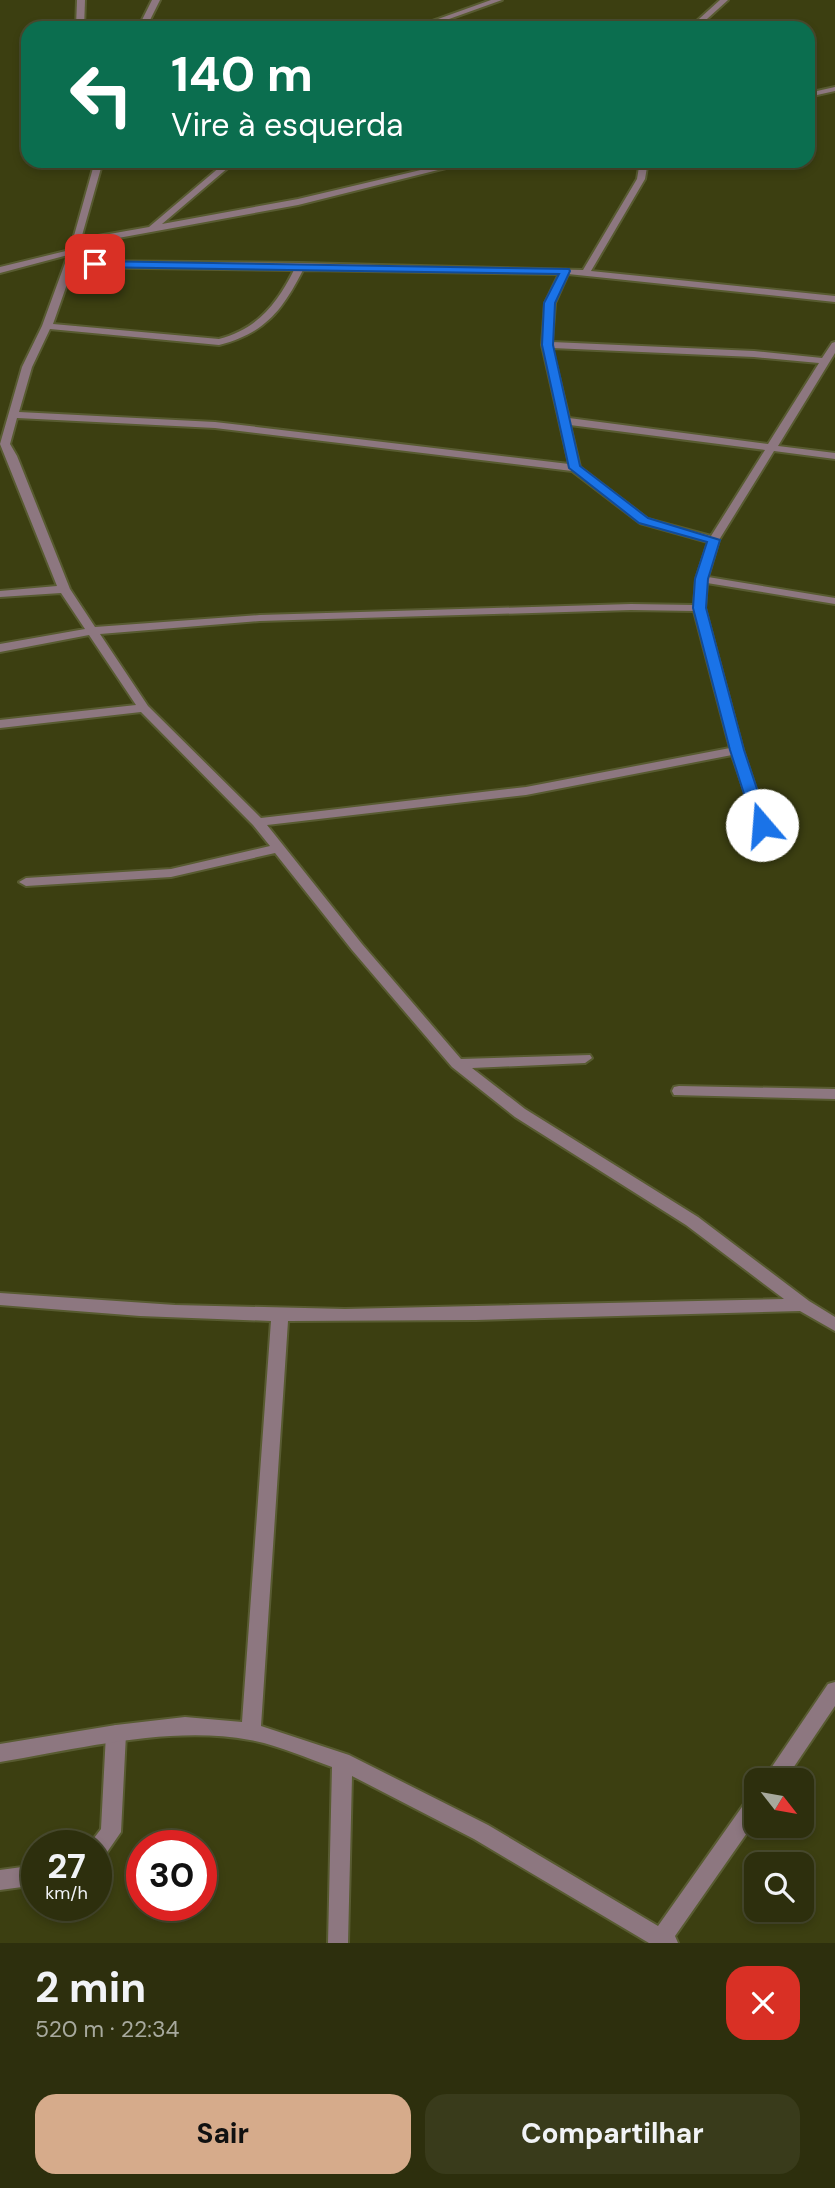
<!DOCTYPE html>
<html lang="pt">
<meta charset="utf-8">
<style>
body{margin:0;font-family:"DM Sans",sans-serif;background:#393b1b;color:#f1f3f6;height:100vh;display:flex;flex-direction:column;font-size:26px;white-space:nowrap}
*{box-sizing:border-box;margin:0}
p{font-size:23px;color:#a7a99d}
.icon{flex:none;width:38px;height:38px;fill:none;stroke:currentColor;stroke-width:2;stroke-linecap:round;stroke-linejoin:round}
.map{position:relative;height:1943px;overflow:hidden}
.side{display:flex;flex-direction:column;background:#2d2f0d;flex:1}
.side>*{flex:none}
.hud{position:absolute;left:21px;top:21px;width:794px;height:147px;border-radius:21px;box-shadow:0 4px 10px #0003,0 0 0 2px #484a2e;background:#0b6e4f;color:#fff;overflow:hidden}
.needle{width:46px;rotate:121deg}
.controls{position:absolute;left:744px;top:1768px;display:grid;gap:14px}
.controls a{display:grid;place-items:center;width:70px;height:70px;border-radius:14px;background:#2d2f0d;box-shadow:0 4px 10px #0003,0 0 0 2px #484a2e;font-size:35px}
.speed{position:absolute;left:21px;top:1830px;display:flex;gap:14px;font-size:35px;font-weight:700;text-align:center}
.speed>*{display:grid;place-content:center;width:91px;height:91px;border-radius:50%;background:#2d2f0d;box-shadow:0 4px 10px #0003,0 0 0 2px #484a2e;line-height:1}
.speed small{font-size:18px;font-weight:400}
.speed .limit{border:10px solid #d22;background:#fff;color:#111}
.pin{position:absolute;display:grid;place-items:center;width:60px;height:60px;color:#fff;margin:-30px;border-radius:14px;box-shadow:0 4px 10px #0006}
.me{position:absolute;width:77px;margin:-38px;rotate:342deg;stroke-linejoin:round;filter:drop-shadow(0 0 5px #0008)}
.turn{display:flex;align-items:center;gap:24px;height:147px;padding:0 35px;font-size:32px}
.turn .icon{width:91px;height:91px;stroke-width:2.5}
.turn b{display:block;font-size:49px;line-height:60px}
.round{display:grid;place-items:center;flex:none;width:74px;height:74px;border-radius:21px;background:#393b1b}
.overview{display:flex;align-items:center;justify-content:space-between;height:119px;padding:0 35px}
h1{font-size:42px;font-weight:700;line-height:52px}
.button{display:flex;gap:14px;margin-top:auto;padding:14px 35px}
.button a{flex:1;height:80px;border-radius:21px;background:#d6ab8b;color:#111;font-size:28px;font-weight:700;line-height:80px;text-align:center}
.button a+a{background:#393b1b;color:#f1f3f6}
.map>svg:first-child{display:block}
</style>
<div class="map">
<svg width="835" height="1943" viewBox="0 0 835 1943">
<rect width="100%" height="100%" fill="#3c3f11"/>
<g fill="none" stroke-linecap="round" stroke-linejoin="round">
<defs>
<g id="service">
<polygon points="116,1725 123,1728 126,1734 121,1832 103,1858 96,1860 96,1846 88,1846 101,1829 106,1734 109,1728"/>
<polygon points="37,1865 37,1885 0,1890 0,1870"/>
</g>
<g id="minor">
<polygon points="77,0 85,0 84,28 76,28"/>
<polygon points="152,0 160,0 146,28 138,28"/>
<polygon points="491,0 502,0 424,28 413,28"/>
<polygon points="720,0 728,0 697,28 689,28"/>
<polygon points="835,87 835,91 808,97 808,93"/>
<path d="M95 161H103L81 239 149 227 227 161H236L162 224 298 199 425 169 379 163 375 161 427 165 430 168 460 161H474L298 205 80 245 75 261 300 263 583 270 637 179 640 161H648L645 179 591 271 835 296V302L568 274 555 303 552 342 754 351 822 358 832 343 835 342V353L778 446 835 453V459L774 451 719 540 708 577 835 598V604L707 583 705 608 743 750 768 825 767 828 762 829 756 825 732 755 526 795 267 825 362 944 461 1059 590 1055 592 1058 585 1063 472 1068 525 1109 698 1217 809 1301 835 1317V1331L800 1311 476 1320 288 1321 261 1726 349 1755 488 1825 658 1926 749 1797 756 1794V1820L675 1936 678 1943H649L474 1839 352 1776 348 1943H328L332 1767C306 1758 278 1745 250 1740 171 1725 79 1749 0 1762V1744L116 1725 185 1717 242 1722 271 1321 140 1316 0 1305V1293L175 1305 345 1309 784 1299 686 1225 515 1117 452 1067 352 950 275 853 171 877 26 886 19 882 26 878 171 869 270 846 253 825 141 712 0 728V720L136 705 89 635 0 652V644L85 629 61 593 0 597V591L57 586 0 444 22 367 42 326 68 255 0 273V267L70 250ZM73 267 294 270C277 304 257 329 219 339L53 324ZM303 270 559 274 545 303 542 345 569 464 215 422 19 412 32 367 50 329 219 345C265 333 282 311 303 270ZM552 348 754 357 819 363 768 444 569 418ZM17 418 215 428 572 471 640 523 708 542 696 579 694 605 631 604 260 615 95 627 70 589 17 456 10 444ZM570 425 765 450 711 536 648 519 580 467ZM631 610 694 611 730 748 526 787 261 818 148 706 100 634 260 621Z"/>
<polygon points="679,1086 835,1089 835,1099 674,1095 672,1091 674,1087"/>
<polygon points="835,1682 835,1706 785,1780 763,1780 828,1684"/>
</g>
</defs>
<use href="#service" stroke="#585b31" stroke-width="4"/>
<use href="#minor" stroke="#585b31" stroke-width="4"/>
<use href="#service" fill="#8d7780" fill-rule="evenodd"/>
<use href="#minor" fill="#8d7780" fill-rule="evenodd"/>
</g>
<polygon fill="#1a73e8" stroke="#114b97" stroke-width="2" points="95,261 569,269 570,271 555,303 553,345 580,466 648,518 720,540 708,579 706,608 744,750 769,825 767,828 756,828 754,825 730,750 693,608 695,579 707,542 639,523 569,468 542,345 544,303 559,274 91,267 91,262"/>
</svg>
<div class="controls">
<a><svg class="needle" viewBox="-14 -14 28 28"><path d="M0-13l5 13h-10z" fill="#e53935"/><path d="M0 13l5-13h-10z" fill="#a7a99d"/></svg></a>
<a><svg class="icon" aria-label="search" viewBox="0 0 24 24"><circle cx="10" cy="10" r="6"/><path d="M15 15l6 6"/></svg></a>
</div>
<div class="speed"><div>27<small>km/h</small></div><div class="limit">30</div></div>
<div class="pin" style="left:95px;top:264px;background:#d93025"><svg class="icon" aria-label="arrive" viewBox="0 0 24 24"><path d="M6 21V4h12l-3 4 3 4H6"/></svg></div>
<svg class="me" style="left:762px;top:825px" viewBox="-20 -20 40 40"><circle r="19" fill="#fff"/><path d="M0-13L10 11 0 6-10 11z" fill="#1a73e8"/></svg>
<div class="hud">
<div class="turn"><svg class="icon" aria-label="left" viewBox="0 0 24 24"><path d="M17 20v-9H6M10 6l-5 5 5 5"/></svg><div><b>140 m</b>Vire à esquerda</div></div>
</div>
</div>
<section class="side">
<div class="overview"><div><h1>2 min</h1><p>520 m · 22:34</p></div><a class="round" style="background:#d93025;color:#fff"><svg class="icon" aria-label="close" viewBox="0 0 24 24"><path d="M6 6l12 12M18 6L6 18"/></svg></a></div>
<div class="button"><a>Sair</a><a>Compartilhar</a></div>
</section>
